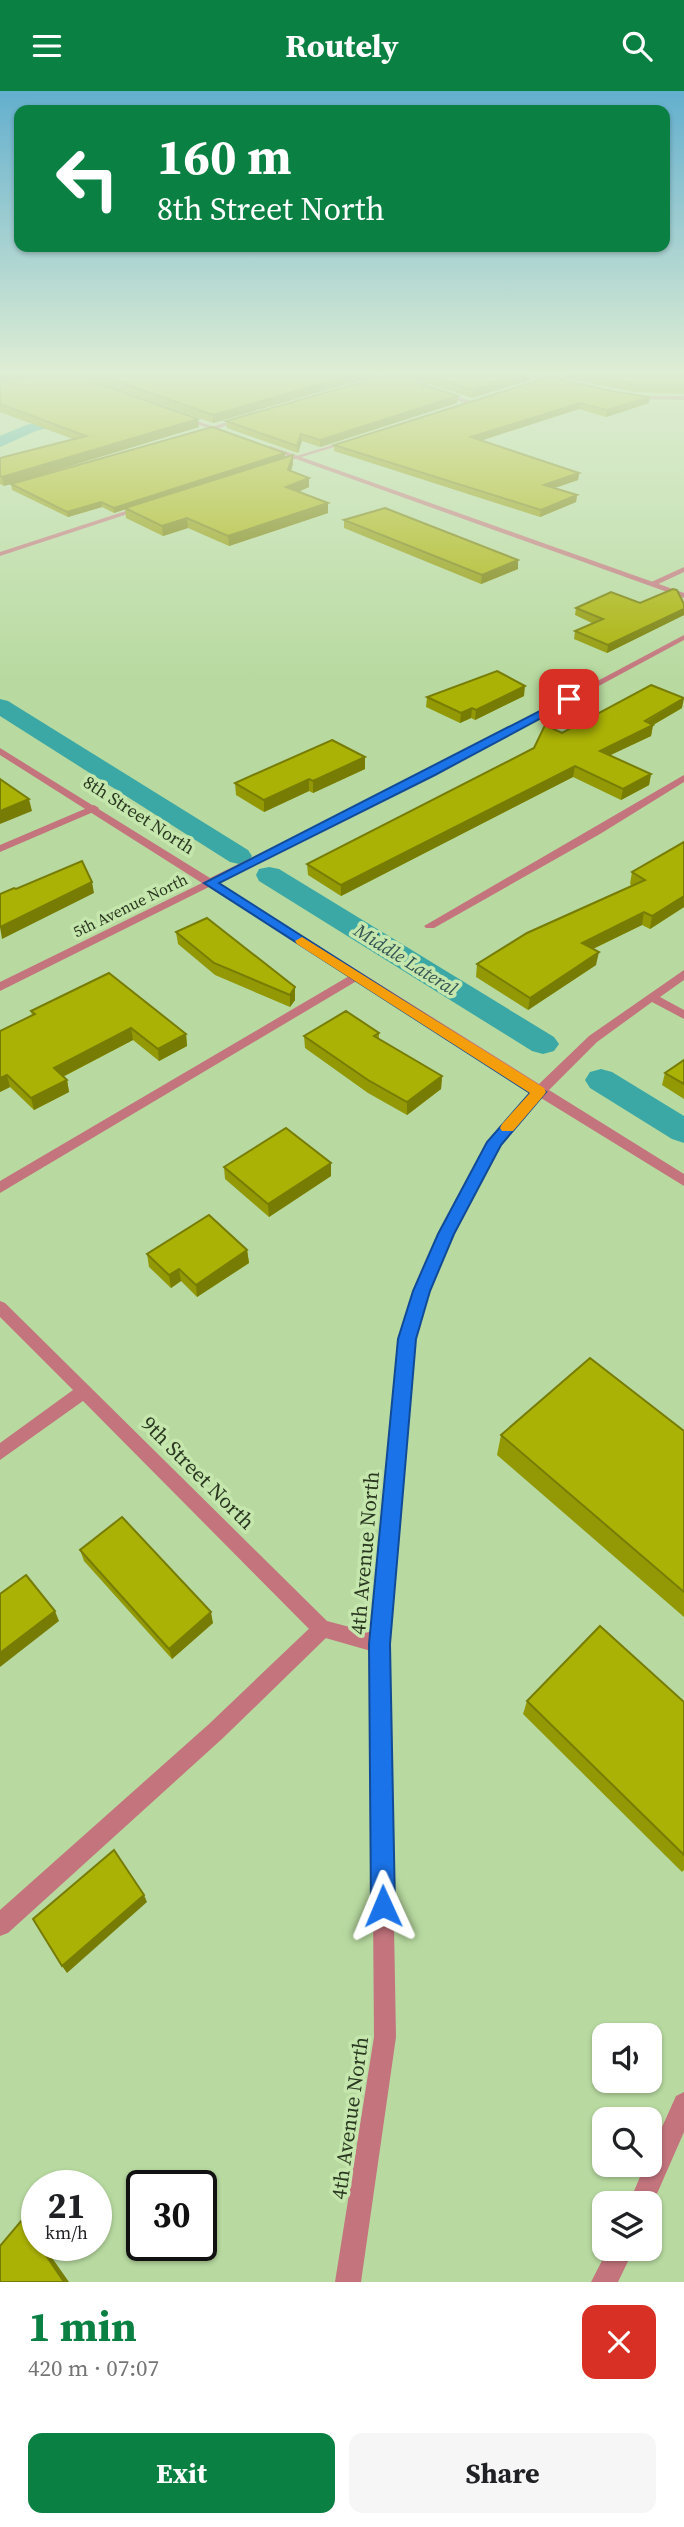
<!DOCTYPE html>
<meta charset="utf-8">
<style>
body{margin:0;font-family:"Source Serif 4",serif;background:#f6f6f6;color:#202124;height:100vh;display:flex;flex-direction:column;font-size:26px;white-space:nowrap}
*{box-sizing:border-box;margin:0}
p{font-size:23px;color:#757577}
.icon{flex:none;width:38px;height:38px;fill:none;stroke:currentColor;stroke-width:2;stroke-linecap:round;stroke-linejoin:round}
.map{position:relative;height:2191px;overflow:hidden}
.details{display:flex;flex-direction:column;background:#fff;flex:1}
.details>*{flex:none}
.banner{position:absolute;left:14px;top:14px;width:656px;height:147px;border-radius:14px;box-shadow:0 2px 5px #0004;background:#0b8043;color:#fff;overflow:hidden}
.tools{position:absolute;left:592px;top:1932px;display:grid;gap:14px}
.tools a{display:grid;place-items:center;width:70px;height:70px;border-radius:14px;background:#fff;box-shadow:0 2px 5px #0004;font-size:35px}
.speed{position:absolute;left:21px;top:2079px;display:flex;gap:14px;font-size:35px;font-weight:700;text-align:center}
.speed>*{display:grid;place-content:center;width:91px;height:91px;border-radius:50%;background:#fff;box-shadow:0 2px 5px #0004;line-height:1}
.speed small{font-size:18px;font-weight:400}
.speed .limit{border:4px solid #111;border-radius:10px;background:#fff;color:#111}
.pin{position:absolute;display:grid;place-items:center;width:60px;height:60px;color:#fff;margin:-30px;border-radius:14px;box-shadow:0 4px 10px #0006}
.me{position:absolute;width:77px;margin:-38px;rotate:359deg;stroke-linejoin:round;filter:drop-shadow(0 0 5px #0008)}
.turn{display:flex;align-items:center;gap:24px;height:147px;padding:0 28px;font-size:32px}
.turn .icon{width:91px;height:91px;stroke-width:2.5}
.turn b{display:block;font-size:49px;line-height:60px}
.round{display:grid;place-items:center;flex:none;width:74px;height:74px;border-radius:14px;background:#f6f6f6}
.headline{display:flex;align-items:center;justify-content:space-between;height:119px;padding:0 28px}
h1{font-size:42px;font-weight:700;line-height:52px;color:#0b8043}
.primary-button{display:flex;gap:14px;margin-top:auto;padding:14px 28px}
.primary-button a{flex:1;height:80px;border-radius:14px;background:#0b8043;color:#fff;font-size:28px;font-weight:700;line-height:80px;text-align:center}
.primary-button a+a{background:#f6f6f6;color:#202124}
header{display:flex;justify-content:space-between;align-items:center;height:91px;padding:0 28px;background:#0b8043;color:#fff;font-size:32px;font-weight:700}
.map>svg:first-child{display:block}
</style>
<header><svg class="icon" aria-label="menu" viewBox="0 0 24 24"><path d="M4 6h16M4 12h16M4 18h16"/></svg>Routely<svg class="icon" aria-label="search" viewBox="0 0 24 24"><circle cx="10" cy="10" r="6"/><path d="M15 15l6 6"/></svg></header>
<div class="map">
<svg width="684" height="2191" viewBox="0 0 684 2191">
<rect width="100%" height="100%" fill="#b8daa0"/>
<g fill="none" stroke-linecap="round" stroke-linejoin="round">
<g fill="#3ba8a6" fill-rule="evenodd">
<polygon points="84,319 91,323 89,326 36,340 0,356 0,345 26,334"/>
<polygon points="0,608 8,610 248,759 252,765 248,771 239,773 230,771 0,625"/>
<polygon points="269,776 279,778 554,946 559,953 554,960 543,963 532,960 259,790 256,784 259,778"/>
<polygon points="601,978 612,981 684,1025 684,1052 672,1048 590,997 585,989 590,981"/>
</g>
<g fill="#c3747d" fill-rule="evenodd">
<polygon points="511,280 521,280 548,289 545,291"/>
<polygon points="632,305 684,305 684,309 634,308"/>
<polygon points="243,326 245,329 199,343 196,341"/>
<polygon points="684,476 684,481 654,495 647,493"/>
<polygon points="684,684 684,691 600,743 434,837 426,837 424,835"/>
<polygon points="94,714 99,717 98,719 0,761 0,754"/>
<polygon points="356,881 362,885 360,888 0,1102 0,1090"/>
<polygon points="322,1529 329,1532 331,1538 329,1544 223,1647 8,1842 0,1845 0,1819 209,1633 315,1532"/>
</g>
<g fill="#c3747d" fill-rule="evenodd">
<polygon points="368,280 377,280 405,291 400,292"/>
<polygon points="566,280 575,280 539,293 534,292"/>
<polygon points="441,301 474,311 475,312 472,314 439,304"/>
<polygon points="349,349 354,350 285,371 280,370"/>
<polygon points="141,415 143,418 0,465 0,461"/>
<path d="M684 544V549L434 684 218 792 539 993 589 945 684 879V889L660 906 684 919V928L652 911 597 951 549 999 684 1083V1095L541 1007C528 1022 510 1038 499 1056 462 1115 435 1181 415 1248L389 1553 396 1946 361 2191H335L374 1946 371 1560 315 1544 83 1310 0 1369V1352L73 1299 0 1226V1210L5 1212 327 1530 372 1542 399 1248 414 1200 439 1143 490 1048 532 1001 209 796 0 900V891L202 792 0 664V657L210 787 428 680Z"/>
<polygon points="684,2001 684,2041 649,2121 649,2112 629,2112 645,2074 649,2074 649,2065 676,2005"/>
<polygon points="608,2158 634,2158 618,2191 591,2191"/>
</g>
<g fill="#c3747d" fill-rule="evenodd">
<polygon points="179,325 183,325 231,342 226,343 179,327"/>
<polygon points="270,355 684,502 684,507 268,358"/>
</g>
</g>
<g fill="#929905">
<polygon points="68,280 375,280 375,285 213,332"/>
<polygon points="387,280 529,280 530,281 530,289 472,307"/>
<polygon points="531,280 561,280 543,285"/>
<polygon points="564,280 684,280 684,303 634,301 563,287"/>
<polygon points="549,286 649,312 606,326 579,318 481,349 579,382 578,389 554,397 577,404 576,411 540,426 334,360 334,354"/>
<polygon points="0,294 199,336 4,395 0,393 0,367 73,348 0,321"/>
<polygon points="457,312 320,356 302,350 298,362 227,337 226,330"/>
<polygon points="285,367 293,373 291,380 309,396 298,401 328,422 229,455 188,437 163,445 126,427 125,418 114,422 102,416 68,426 12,399 11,393"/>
<polygon points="344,429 518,478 481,493 344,437"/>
<polygon points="640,512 684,513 684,524 607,562 574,548 575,540 594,533 575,524 576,517"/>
<polygon points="524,605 475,629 471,627 460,632 426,616 427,606"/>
<polygon points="682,617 653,634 651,645 610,664 651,683 649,694 621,709 573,686 341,805 308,784 307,773 562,642"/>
<polygon points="365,666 365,678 313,702 309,700 264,721 236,704 235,692"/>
<polygon points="684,751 684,816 650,838 642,834 593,858 596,874 528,919 476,886 477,873 632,795 630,793 632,781"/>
<polygon points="176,841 295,896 295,909 290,916 215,884 178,853"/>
<polygon points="31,920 186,943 187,955 159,970 133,949 63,986 67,989 69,1001 34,1019 10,996 0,1001 0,940 32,925"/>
<polygon points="379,942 379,948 442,985 441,998 407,1024 368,1002 305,957 304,945"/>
<polygon points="684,969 684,1008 662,994 665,982"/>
<polygon points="331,1072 331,1085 269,1126 225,1088 224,1076"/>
<polygon points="247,1159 249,1172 197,1206 181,1190 171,1197 149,1176 147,1163"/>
<polygon points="684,1340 684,1526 497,1364 501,1344"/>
<polygon points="80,1459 213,1532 172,1568 84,1470"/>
<polygon points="527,1610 684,1611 684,1779 682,1781 523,1623"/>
</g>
<g fill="#777d04">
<polygon points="18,280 48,280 0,293 0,285"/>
<polygon points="364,280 375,280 375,285 213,332 213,324"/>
<polygon points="543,280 561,280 543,285"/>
<polygon points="530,281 530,289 472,307 473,299"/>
<polygon points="458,305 457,312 320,356 320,349"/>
<polygon points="650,306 649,312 606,326 607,319"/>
<polygon points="580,312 579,318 471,353 471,346"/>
<polygon points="198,328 199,336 4,395 2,386"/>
<polygon points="301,343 302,350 298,362 297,355"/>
<polygon points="285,362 285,367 114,422 114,417"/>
<polygon points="293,364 293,373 288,388 288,379"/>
<polygon points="579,382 578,389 543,401 544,394"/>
<polygon points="309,387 309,396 287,406 286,396"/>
<polygon points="577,404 576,411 540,426 541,419"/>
<polygon points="101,411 102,416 68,426 67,421"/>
<polygon points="328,412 328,422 229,455 228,445"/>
<polygon points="187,427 188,437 163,445 162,435"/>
<polygon points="518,469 518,478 481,493 482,484"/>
<polygon points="684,518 684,524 607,562 608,554"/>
<polygon points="525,595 524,605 475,629 476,619"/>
<polygon points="684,607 682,617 653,634 651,645 598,670 600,660"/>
<polygon points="472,617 471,627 460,632 461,622"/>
<polygon points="365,666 365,678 313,702 313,690"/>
<polygon points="575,675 573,686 341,805 341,794"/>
<polygon points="651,683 649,694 621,709 623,698"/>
<polygon points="309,688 309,700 264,721 264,709"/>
<polygon points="29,708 32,720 0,733 0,720"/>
<polygon points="92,791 94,802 2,848 0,836"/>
<polygon points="684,805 684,816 650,838 652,825"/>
<polygon points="644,821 642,834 580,864 582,852"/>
<polygon points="599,861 596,874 528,919 530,907"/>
<polygon points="295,896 295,909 290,916 290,904"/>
<polygon points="131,937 133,949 56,989 54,977"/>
<polygon points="186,943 187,955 159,970 158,958"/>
<polygon points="7,984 10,996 0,1001 0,987"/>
<polygon points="442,985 441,998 407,1024 407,1011"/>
<polygon points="67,989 69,1001 34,1019 31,1007"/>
<polygon points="331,1072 331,1085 269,1126 268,1113"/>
<polygon points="247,1159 249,1172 197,1206 196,1194"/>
<polygon points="179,1178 181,1190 171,1197 169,1184"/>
<polygon points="55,1520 59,1530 0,1576 0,1562"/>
<polygon points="211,1521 213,1532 172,1568 169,1558"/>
<polygon points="144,1804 147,1811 67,1882 62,1875"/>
<polygon points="21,2130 27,2132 37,2146 37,2152"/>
<polygon points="39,2154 43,2154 69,2191 64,2191"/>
</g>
<g fill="#aab206" stroke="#777d04" stroke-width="2">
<polygon points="0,280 18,280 0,285"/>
<polygon points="53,280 64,280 198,328 2,386 0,385 0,367 86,345 0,313 0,294"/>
<polygon points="89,280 364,280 213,324"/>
<polygon points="412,280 529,280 530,281 473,299"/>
<polygon points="572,280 684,280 684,294 635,294"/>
<polygon points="390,283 458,305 320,349 301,343 297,355 226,330"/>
<polygon points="549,286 616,301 650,306 607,319 580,312 471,346 579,382 544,394 577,404 541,419 334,354"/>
<polygon points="212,336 285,362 114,417 101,411 67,421 11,393"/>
<polygon points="293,364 288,379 309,387 286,396 328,412 228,445 187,427 162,435 125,417"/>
<polygon points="385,417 518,469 482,484 344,429"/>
<polygon points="673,498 677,499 684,513 684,518 608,554 575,540 603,528 576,517 611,501 640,512"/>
<polygon points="497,580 525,595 476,619 472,617 461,622 427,606"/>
<polygon points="651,594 684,607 645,630 653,634 600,660 651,683 623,698 575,675 341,794 307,773 534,657 545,634 562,642"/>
<polygon points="332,649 365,666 313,690 309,688 264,709 235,692"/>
<polygon points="0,688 29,708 0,720"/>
<polygon points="684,751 684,805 652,825 644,821 582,852 599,861 530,907 477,873 527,842 645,789 632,781"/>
<polygon points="82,770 92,791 0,836 0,803 14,797 16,798"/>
<polygon points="207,827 295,896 290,904 214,872 176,841"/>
<polygon points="109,882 186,943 158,958 131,937 54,977 67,989 31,1007 7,984 0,987 0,940 35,923 31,920"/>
<polygon points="346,920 379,942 374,945 442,985 407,1011 368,989 304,945"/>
<polygon points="684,969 684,993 665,982"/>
<polygon points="286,1037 331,1072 268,1113 224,1076"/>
<polygon points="209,1124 247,1159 196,1194 179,1178 169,1184 147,1163"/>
<polygon points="590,1267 684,1340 684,1501 501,1344"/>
<polygon points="122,1426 211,1521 169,1558 80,1459"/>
<polygon points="26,1484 55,1520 0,1562 0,1503"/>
<polygon points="600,1535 684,1611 684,1764 527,1610"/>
<polygon points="114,1759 144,1804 62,1875 33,1828"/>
<polygon points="21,2130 37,2152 37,2154 39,2154 64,2191 0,2191 0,2155"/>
</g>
<linearGradient id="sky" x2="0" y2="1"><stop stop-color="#63afce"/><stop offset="0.48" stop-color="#dfeed4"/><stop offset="1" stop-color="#dfeed4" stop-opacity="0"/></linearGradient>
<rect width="684" height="587" fill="url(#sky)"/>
<polygon fill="#1a73e8" stroke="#114b97" stroke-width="2" points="569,605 573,606 573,610 435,684 219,792 546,1001 501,1054 454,1143 430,1200 416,1248 390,1553 395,1815 392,1824 383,1827 374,1824 371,1815 369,1553 398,1248 413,1200 438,1143 487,1051 530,1002 204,792"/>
<polygon fill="#f59e0b" points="302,846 544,997 546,1001 544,1004 513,1040 502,1040 500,1037 502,1033 530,1002 297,853 295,850"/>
<g text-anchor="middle" stroke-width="7" stroke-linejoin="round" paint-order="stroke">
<g font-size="16" fill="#2b3821" stroke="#c5e7ad">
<text transform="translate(130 814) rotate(-26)" y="6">5th Avenue North</text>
</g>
<g font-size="18" fill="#2b3821" stroke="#c5e7ad">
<text transform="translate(139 724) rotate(33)" y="6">8th Street North</text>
</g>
<g font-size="19" font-style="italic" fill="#355554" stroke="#c5e7ad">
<text transform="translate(406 868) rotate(32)" y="7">Middle Lateral</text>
</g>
<g font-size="21" fill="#2b3821" stroke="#c5e7ad">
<text transform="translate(198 1382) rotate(45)" y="7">9th Street North</text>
<text transform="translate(365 1462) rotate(-85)" y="7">4th Avenue North</text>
<text transform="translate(350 2027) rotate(-82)" y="7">4th Avenue North</text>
</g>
</g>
</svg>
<div class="tools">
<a><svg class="icon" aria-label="sound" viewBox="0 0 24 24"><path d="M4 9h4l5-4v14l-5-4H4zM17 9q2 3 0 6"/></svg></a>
<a><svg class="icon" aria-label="search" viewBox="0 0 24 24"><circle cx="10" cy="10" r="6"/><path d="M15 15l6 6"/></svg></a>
<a><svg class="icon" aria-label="layers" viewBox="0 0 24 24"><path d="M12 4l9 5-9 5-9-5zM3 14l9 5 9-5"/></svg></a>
</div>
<div class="speed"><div>21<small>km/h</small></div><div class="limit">30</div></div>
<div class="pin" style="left:569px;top:608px;background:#d93025"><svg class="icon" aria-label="arrive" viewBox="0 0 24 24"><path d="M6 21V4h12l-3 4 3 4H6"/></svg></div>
<svg class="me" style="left:383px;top:1815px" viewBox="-20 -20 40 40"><path d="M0-17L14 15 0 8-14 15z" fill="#1a73e8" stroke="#fff" stroke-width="4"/></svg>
<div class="banner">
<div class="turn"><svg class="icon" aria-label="left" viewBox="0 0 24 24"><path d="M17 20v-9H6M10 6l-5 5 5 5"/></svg><div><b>160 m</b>8th Street North</div></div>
</div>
</div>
<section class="details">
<div class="headline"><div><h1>1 min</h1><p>420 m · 07:07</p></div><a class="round" style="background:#d93025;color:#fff"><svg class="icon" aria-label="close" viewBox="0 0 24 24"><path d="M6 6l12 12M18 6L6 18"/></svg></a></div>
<div class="primary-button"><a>Exit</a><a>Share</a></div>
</section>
